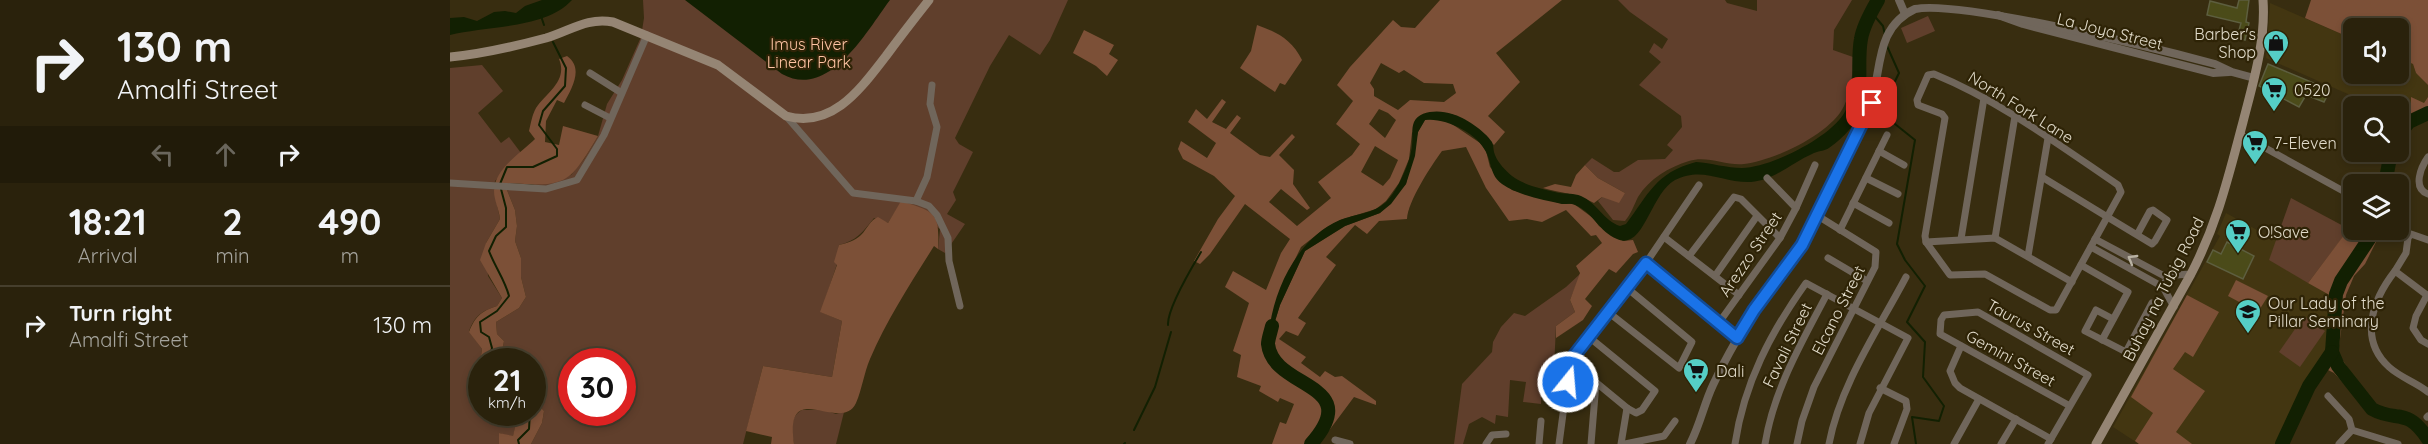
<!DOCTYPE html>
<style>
body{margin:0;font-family:Quicksand,sans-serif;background:#362f1a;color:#f1f3f6;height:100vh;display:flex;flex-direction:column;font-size:22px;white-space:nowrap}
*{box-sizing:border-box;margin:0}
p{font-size:20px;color:#a5a49d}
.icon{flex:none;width:33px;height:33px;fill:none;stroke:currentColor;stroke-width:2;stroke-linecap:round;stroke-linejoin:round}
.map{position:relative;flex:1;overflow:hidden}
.sheet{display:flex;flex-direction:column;background:#2a220c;width:450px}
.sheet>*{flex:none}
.banner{background:#2a220c;color:#f1f3f6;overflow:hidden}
.buttons{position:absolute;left:1893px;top:18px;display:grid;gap:12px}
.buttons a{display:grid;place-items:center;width:66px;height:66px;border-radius:9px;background:#2a220c;box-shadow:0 3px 9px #0003,0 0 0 2px #463f2d;font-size:30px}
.speed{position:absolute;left:18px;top:348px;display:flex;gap:12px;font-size:30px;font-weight:700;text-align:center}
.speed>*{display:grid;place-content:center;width:78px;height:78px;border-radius:50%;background:#2a220c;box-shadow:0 3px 9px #0003,0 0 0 2px #463f2d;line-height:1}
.speed small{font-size:15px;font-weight:400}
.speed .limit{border:9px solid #d22;background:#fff;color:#111}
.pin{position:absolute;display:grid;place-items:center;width:51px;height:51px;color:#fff;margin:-26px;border-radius:12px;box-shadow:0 3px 9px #0006}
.me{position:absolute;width:66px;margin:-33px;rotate:17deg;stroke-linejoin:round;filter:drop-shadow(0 0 4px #0008)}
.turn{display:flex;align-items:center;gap:21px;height:126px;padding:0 18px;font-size:27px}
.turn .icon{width:78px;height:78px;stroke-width:2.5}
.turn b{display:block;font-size:42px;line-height:51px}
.lanes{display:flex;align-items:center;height:57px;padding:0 18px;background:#0003;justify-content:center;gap:30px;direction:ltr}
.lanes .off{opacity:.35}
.eta{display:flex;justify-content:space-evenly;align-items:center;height:102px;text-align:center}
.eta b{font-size:36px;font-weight:700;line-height:42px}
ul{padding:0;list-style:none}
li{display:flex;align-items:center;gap:18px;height:78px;padding:0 18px;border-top:2px solid #463f2d}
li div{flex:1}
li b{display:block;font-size:22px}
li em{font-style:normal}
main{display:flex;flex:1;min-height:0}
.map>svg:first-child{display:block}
</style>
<main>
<section class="sheet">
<div class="banner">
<div class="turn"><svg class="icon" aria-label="right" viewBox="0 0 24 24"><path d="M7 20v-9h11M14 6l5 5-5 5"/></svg><div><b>130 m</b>Amalfi Street</div></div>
<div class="lanes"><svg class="icon off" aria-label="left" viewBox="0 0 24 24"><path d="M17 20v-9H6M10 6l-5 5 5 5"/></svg><svg class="icon off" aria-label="ahead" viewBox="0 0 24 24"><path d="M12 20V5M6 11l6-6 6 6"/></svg><svg class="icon" aria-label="right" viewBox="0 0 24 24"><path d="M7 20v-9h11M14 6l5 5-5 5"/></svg></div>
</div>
<div class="eta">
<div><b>18:21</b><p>Arrival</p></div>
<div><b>2</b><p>min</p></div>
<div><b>490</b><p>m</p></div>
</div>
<ul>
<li><svg class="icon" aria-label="right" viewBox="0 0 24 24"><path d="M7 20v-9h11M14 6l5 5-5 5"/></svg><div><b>Turn right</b><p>Amalfi Street</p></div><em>130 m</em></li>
</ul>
</section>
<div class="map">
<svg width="1978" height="444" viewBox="0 0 1978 444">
<rect width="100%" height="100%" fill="#382d10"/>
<g fill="#433611">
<polygon points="1820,3 1903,39 1904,74 1948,74 1949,58 1963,64 1966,73 1978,85 1978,97 1974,104 1961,98 1961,106 1951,101 1948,106 1925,106 1816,58"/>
<polygon points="1776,213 1829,242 1823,262 1883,297 1876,351 1849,397 1835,435 1829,444 1689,444 1663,427 1766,243 1770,236 1767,234"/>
</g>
<g fill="#603f2c" fill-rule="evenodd">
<path d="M193 0H618L600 40 590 55 559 35 540 66 505 138 509 144 523 152 503 192 506 200 497 214 515 224 495 253 488 249 490 229 452 201 438 223 424 218C413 232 406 241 389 245L387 264 371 312 392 321 382 377 313 366 293 444H81L92 423 94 411 83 399 82 362 50 361 54 341 47 334 46 322 69 308 76 297 71 277V258L65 241 67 226 65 210 57 190 59 183 81 185 121 175 134 159 148 136 157 104 172 80 191 37 194 18ZM122 362H172V412H122Z"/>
<path d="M1168 0H1275L1277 3 1307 11V0H1402L1384 30 1383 50 1403 57C1403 73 1401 92 1394 106 1381 134 1323 161 1294 164 1276 166 1257 155 1239 161 1219 167 1199 179 1188 197 1184 205 1181 214 1175 221L1163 220 1148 201 1152 197 1175 193 1148 178 1135 165 1142 158 1164 172H1169L1188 160 1215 159 1223 150 1217 145 1232 127 1231 116 1189 85 1211 62 1199 52 1204 43 1212 49 1218 39 1180 12Z"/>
<polygon points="1478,16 1485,31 1457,43 1451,28"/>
<path d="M32 65 53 91 28 113 51 143 59 137 71 153 45 181 44 189 50 219 36 243 38 276 52 298 47 306C31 311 25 316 19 331L32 349 25 396 31 397 32 412 68 413 63 437 49 433V444H0V68Z"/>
<polygon points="1841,198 1899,229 1858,283 1819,260"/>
<polygon points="1131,273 1120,300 1125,312 1106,326 1104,369 1092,368 1091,404 1073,402 1076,382 1060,380 1058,417 1046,415 1045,424 1032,417 1019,424 1013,444 1004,444 1012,384 1042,352 1043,342 1051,327 1064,313 1075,316 1116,287"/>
<polygon points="1854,316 1875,331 1850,367 1829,352"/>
<path d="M352 410H374L386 414 394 412 386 444H344C342 432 339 417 352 410Z"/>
</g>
<g fill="#7c5037" fill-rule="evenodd">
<path d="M990 0H1112L1046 53 1070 82 1038 116 1055 132 1044 145 1027 129 1002 114 977 113 962 133 959 159 949 183 936 201 926 209 890 220 874 229 851 247 832 286 819 334V341L830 305 855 251 895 226 930 213 956 184 968 132 975 120 986 118 999 122 1030 143 1036 151 1040 167 1062 190 1113 204H1124L1143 218 1149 226 1173 241 1183 240 1188 252 1183 254 1166 273 1159 269 1135 299 1142 306 1133 320 1106 338V326L1125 312 1120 300 1130 273 1126 266 1152 243 1146 235 1141 236 1116 210 1092 222 1077 219 1059 221 1036 188 1016 147 992 151C981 166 958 201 957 219L929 221 917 234 905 225 876 257 886 265 848 318 856 323 848 336 836 331 829 339 856 357 851 363 870 377 875 371 885 377 892 376 926 401V405L904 397 869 444H822L830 422 836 424 844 404 830 398 828 402 809 391 811 386 787 377 791 355 783 351 799 303 775 287 783 271 816 290 831 253 840 239 795 204 760 254 750 264 744 261 768 219 785 196 764 176 733 159 728 149 731 141 757 158 766 143 738 122 746 109 757 119 772 99 776 102 762 122 776 129 787 115 791 118 780 133 810 155 820 157 842 134 845 137 829 155 844 170 843 184 860 208 857 210 831 189 819 202 847 226 881 198 868 182 902 155 910 144 886 124 903 101 887 85 900 67 943 20 951 27 965 28ZM931 63 949 73 954 70 974 83 1003 84 1006 93 994 102 960 100 948 110 924 96V89L920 83ZM929 109 938 113 946 120 935 138 919 124ZM925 146 948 160 940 178 933 186 911 172Z"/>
<polygon points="1861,0 1978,0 1978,85 1966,73 1963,64 1949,58 1948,28 1904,28 1903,39 1855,18"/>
<path d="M807 25C827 32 842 40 852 60L835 85 830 83 825 92 790 68 801 51Z"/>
<polygon points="634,30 664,45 659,54 668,60 657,76 646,66 623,53"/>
<path d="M117 56C134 68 122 88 114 103L107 100 96 121 95 142 109 145 113 126 148 136C119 185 116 187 59 183L57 190 65 210 67 226 65 241 71 258V277L76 297 69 308 46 322 47 334 54 341 50 361 32 362 31 397 25 396 32 349 19 332C25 317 31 311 47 306L52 298 30 260 36 243 50 219C49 209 44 200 44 191 44 169 71 153 85 139L79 131C81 123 82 115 86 108 97 92 118 81 109 59Z"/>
<polygon points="1961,97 1974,103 1978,97 1978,117 1959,128 1949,141 1948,106 1950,101 1961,106"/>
<path d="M1135 165 1148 178 1175 193 1169 203 1152 197 1144 203C1128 194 1111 193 1093 188L1105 184 1121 187 1126 175Z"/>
<path d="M451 201C485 212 490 212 488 249L484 246C461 283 437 319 420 359 414 373 412 389 406 403 391 435 334 375 344 444H321L322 437 296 431 313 366 382 377 392 321 370 312 387 265 384 262 389 245C397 243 405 241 411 235 417 229 420 220 428 217L438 223Z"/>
<path d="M1903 223 1904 230H1932L1915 264 1904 276 1896 295 1888 353 1919 400 1933 410C1955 405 1978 421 1978 444L1954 421 1927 416 1918 410 1884 373 1876 369 1865 385 1837 443 1829 444 1835 435 1849 397 1876 351 1883 297 1858 283Z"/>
<polygon points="1786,280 1818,296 1808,312 1778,296"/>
<polygon points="1737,295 1769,312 1743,357 1735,352 1723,369 1755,391 1726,432 1742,444 1689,444 1685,441 1703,413 1681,397"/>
<polygon points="83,399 94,411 92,423 81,444 49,444 49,433 63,436 68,413 82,412"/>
</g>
<g fill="#122002">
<path d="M92 0H122C96 29 35 26 0 35V18L14 17 27 21 44 12 55 11 66 13 75 6Z"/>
<path d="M235 0H440C416 32 379 100 332 74Z"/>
<path d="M1405 80 1418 93C1413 106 1409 120 1399 130 1394 136 1386 143 1379 148 1375 151 1367 151 1362 154 1343 162 1323 181 1301 182 1272 183 1253 166 1225 180 1200 194 1194 251 1167 239 1149 232 1143 212 1125 205 1121 203 1117 204 1112 204 1094 200 1067 195 1052 184 1040 175 1042 164 1036 152 1028 133 994 117 975 120L968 132 965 156 956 184 941 204 930 213 895 226 855 251 830 305 818 344C820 297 844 240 890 220 905 214 923 214 936 202 948 190 961 161 962 145 963 138 961 129 964 122 970 110 990 110 1002 114 1014 117 1035 131 1042 142 1044 147 1043 151 1045 155 1048 163 1056 171 1062 176 1075 186 1094 189 1109 193 1116 194 1124 193 1131 196 1147 203 1154 221 1170 226L1176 224C1199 194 1205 173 1246 162 1261 163 1277 168 1292 168 1321 167 1377 139 1393 115 1400 105 1402 91 1405 80Z"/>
</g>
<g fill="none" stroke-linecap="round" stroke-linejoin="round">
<g stroke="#122002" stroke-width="2">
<polyline points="1421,12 1433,26 1435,35"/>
<polyline points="91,16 94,25"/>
<polyline points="1437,46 1449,73 1430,112 1465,140 1447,244 1455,260 1475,286 1457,322 1475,342 1473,377 1494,406 1489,421 1462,417 1466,444"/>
<polyline points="50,184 57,167 83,167 107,156 107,149 89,125 93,111 115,86 116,68 103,42"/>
<path d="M718 325C717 309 742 267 751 252"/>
<path d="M39 362 42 348 39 337 31 332 30 322 47 311 59 296C55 280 45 267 39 251L46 236 56 227V208L51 189"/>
<polyline points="684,430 705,387 721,332"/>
<polyline points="69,444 68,440 79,429 80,412"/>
<polyline points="674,444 675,443"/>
</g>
<g stroke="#122002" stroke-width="14">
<path d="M1407 102C1412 81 1407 60 1411 39 1413 26 1421 12 1428 0"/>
<polyline points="1948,135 1959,122 1978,113"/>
<polyline points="1935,184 1941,152"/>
<path d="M1925 230 1891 281 1886 294 1882 352 1888 366 1922 409C1947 423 1956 406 1978 439"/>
<path d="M822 326C821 331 818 339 818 344 823 390 916 382 861 444"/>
<polyline points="1832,444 1859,386 1882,352"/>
</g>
</g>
<g fill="#4b4b19" stroke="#5d5e3f" stroke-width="1.5">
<polygon points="1789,0 1799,0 1796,22 1799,23 1795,40 1787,38 1791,23 1757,15 1760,1 1787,8"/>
<polygon points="1818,64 1880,90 1874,102 1856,95 1849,107 1809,86"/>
<polygon points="1777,242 1804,256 1793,279 1757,262 1763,250 1771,254"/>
</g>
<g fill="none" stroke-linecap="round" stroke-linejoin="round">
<g stroke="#70665b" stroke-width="7">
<polyline points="140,73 170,92"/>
<path d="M1484 74C1550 101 1609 145 1668 185L1671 192 1606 310H1600L1535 274 1500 275 1476 242 1475 236 1495 118 1492 114 1468 105 1467 100 1478 75Z"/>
<polyline points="135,105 160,118"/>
<polyline points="336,116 403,193 466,201 479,206 487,215 498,238 499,261 510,306"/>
<polyline points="1790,134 1895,192"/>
<polyline points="1429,151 1454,165"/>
<path d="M1978 157C1971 167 1962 188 1978 194"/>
<path d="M1592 177C1628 199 1665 222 1702 244L1705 241 1717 220 1703 210 1700 211 1687 235"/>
<polyline points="1317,178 1346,208"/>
<polyline points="1416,178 1448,194"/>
<polyline points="0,183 96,189 127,180 154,135 197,35"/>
<polyline points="466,201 477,177 487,127 480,104 482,85"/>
<polyline points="1403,203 1439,223"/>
<polyline points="1390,230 1437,135"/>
<polyline points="1214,237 1289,295"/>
<polyline points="1545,238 1565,116"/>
<polyline points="1511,239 1534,98"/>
<polyline points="1645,239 1718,278"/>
<polyline points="1978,240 1961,234 1958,238 1956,253 1945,271 1978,296"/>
<polyline points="1476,242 1545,238 1622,282"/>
<polyline points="1641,247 1713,287"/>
<polyline points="1239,256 1284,197 1291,199 1330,238"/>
<polyline points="1578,256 1598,138"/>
<polyline points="1378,258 1417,281"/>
<polyline points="1196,263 1287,338"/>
<polyline points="1631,265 1678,292 1652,340"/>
<path d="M1945 271C1923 299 1908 339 1939 367 1951 378 1966 382 1978 392"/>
<polyline points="1265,276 1307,216"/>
<polyline points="1977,295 1966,316 1963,328 1971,340 1978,344"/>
<polyline points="1724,307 1713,287 1715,282 1726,275 1741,274"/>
<polyline points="1158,312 1229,368 1242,342 1177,288"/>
<polyline points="1663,319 1646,310 1635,331 1676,352 1702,303"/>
<polyline points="1268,324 1330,238 1346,208 1365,165"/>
<polyline points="1511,346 1500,371 1505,383 1510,388 1601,439"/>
<polyline points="1120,361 1177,408 1186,413 1192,410 1205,391 1139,337"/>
<polyline points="1430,388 1456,401 1457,409 1444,444"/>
<polyline points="1878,396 1899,419 1902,430 1948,444"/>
<polyline points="1977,417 1978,416"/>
<polyline points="885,440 900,444"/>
<polyline points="1036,444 1042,435 1056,434"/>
<polyline points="1089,444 1091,421"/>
<polyline points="1109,444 1120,361 1196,263 1249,185"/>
<polyline points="1141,444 1146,383"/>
<polyline points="1171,444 1177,408"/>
<polyline points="1175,444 1214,436 1225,421"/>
<path d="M1285 444C1294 383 1321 332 1356 283L1458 338 1419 413 1410 444"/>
<path d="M1315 444C1324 389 1352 342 1377 294"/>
<polyline points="1347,444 1352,421 1364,387 1425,267 1426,252 1368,216"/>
<path d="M1379 444C1390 385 1428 330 1456 277"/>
<polyline points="1504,444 1529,399"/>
<polyline points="1551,444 1566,419"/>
<polyline points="1598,444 1638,375 1528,312 1494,315 1491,320 1490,334 1620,406"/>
<polyline points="1889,444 1902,430"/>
</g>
<g stroke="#70665b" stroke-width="8">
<polyline points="1449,0 1455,14"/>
<polyline points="1548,15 1573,24 1763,73 1779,72"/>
<path d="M1240 444C1250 425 1254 404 1263 385 1270 370 1278 355 1286 341 1305 306 1332 277 1353 244 1378 203 1396 157 1417 114 1434 77 1421 29 1465 9 1510 0 1709 49 1765 64L1782 72 1804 78"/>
</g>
<g stroke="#958574" stroke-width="9">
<path d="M0 57C32 54 66 46 96 38 120 31 137 17 163 22L268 65 336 116C383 129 411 88 436 56 450 37 464 19 479 0"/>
<path d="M1646 444 1741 274C1768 222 1778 178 1793 122 1803 83 1816 41 1813 0"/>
</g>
</g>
<defs><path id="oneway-chevron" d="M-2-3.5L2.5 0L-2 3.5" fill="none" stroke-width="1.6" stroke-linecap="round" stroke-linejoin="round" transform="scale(1.5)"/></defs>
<use stroke="#b9b2a3" href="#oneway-chevron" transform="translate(1682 259) rotate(-150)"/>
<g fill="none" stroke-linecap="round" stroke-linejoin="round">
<defs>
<polyline id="route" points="1118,382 1120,361 1196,263 1287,338 1304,310 1352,245 1422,103"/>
</defs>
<use href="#route" stroke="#114b97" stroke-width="15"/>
<use href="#route" stroke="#1a73e8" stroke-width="10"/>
</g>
<defs>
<symbol id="shop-pin" viewBox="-11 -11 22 30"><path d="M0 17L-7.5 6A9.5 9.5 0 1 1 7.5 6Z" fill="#55cec6" stroke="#2e2306"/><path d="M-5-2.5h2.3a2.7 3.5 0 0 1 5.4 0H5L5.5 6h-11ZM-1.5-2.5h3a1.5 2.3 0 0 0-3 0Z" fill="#111"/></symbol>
<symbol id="supermarket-pin" viewBox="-11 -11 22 30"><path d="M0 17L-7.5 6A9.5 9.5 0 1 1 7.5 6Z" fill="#55cec6" stroke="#2e2306"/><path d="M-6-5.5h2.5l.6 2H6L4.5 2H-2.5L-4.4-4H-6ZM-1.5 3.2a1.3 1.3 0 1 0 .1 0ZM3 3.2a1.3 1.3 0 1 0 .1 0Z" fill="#111"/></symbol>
<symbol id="university-pin" viewBox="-11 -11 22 30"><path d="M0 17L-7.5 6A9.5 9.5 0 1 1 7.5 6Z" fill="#55cec6" stroke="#2e2306"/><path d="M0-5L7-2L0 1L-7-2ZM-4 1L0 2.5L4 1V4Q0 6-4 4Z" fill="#111"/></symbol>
</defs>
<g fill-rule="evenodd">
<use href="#shop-pin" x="1811" y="28" width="30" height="40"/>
<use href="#supermarket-pin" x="1809" y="75" width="30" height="40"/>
<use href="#supermarket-pin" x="1790" y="128" width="30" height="40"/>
<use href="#supermarket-pin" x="1773" y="217" width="30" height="40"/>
<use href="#university-pin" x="1783" y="297" width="30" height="40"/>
<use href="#supermarket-pin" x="1231" y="356" width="30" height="40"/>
</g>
<g text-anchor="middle" stroke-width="4.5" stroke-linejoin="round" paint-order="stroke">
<g font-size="16" fill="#e1dbca" stroke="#2e2306">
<text transform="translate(1660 31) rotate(14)" y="6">La Joya Street</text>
<text transform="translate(1571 107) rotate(32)" y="6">North Fork Lane</text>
<text transform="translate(1300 254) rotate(-56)" y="6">Arezzo Street</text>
<text transform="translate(1713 289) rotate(-63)" y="6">Buhay na Tubig Road</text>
<text transform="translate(1388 310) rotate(-63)" y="6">Elcano Street</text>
<text transform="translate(1581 327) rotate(29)" y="6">Taurus Street</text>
<text transform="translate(1337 345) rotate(-64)" y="6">Favali Street</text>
<text transform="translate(1561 358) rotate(29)" y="6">Gemini Street</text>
</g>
<g font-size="16" fill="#e1dbca" stroke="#2e2306" text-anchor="start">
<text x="1806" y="40" text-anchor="end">Barber's<tspan x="1806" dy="18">Shop</tspan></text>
<text x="1844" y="96">0520</text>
<text x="1824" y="149">7-Eleven</text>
<text x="1808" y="238">O!Save</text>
<text x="1818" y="309">Our Lady of the<tspan x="1818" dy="18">Pillar Seminary</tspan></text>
<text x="1266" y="377">Dali</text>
</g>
<g font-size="16" fill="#fec3a3" stroke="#2e2306">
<text x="359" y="50">Imus River<tspan x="359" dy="18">Linear Park</tspan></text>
</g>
</g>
</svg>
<div class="buttons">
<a><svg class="icon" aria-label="sound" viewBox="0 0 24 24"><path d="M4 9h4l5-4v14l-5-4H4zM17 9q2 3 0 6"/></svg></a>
<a><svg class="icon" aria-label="search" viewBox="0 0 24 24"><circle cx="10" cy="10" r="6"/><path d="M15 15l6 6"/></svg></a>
<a><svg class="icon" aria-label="layers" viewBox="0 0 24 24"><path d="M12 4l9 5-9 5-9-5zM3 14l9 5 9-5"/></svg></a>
</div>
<div class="speed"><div>21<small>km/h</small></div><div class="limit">30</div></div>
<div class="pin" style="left:1422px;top:103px;background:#d93025"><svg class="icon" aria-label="arrive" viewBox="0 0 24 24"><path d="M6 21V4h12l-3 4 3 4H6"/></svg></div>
<svg class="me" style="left:1118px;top:382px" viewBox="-20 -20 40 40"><circle r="17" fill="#1a73e8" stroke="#fff" stroke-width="3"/><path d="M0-11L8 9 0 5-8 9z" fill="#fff"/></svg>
</div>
</main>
